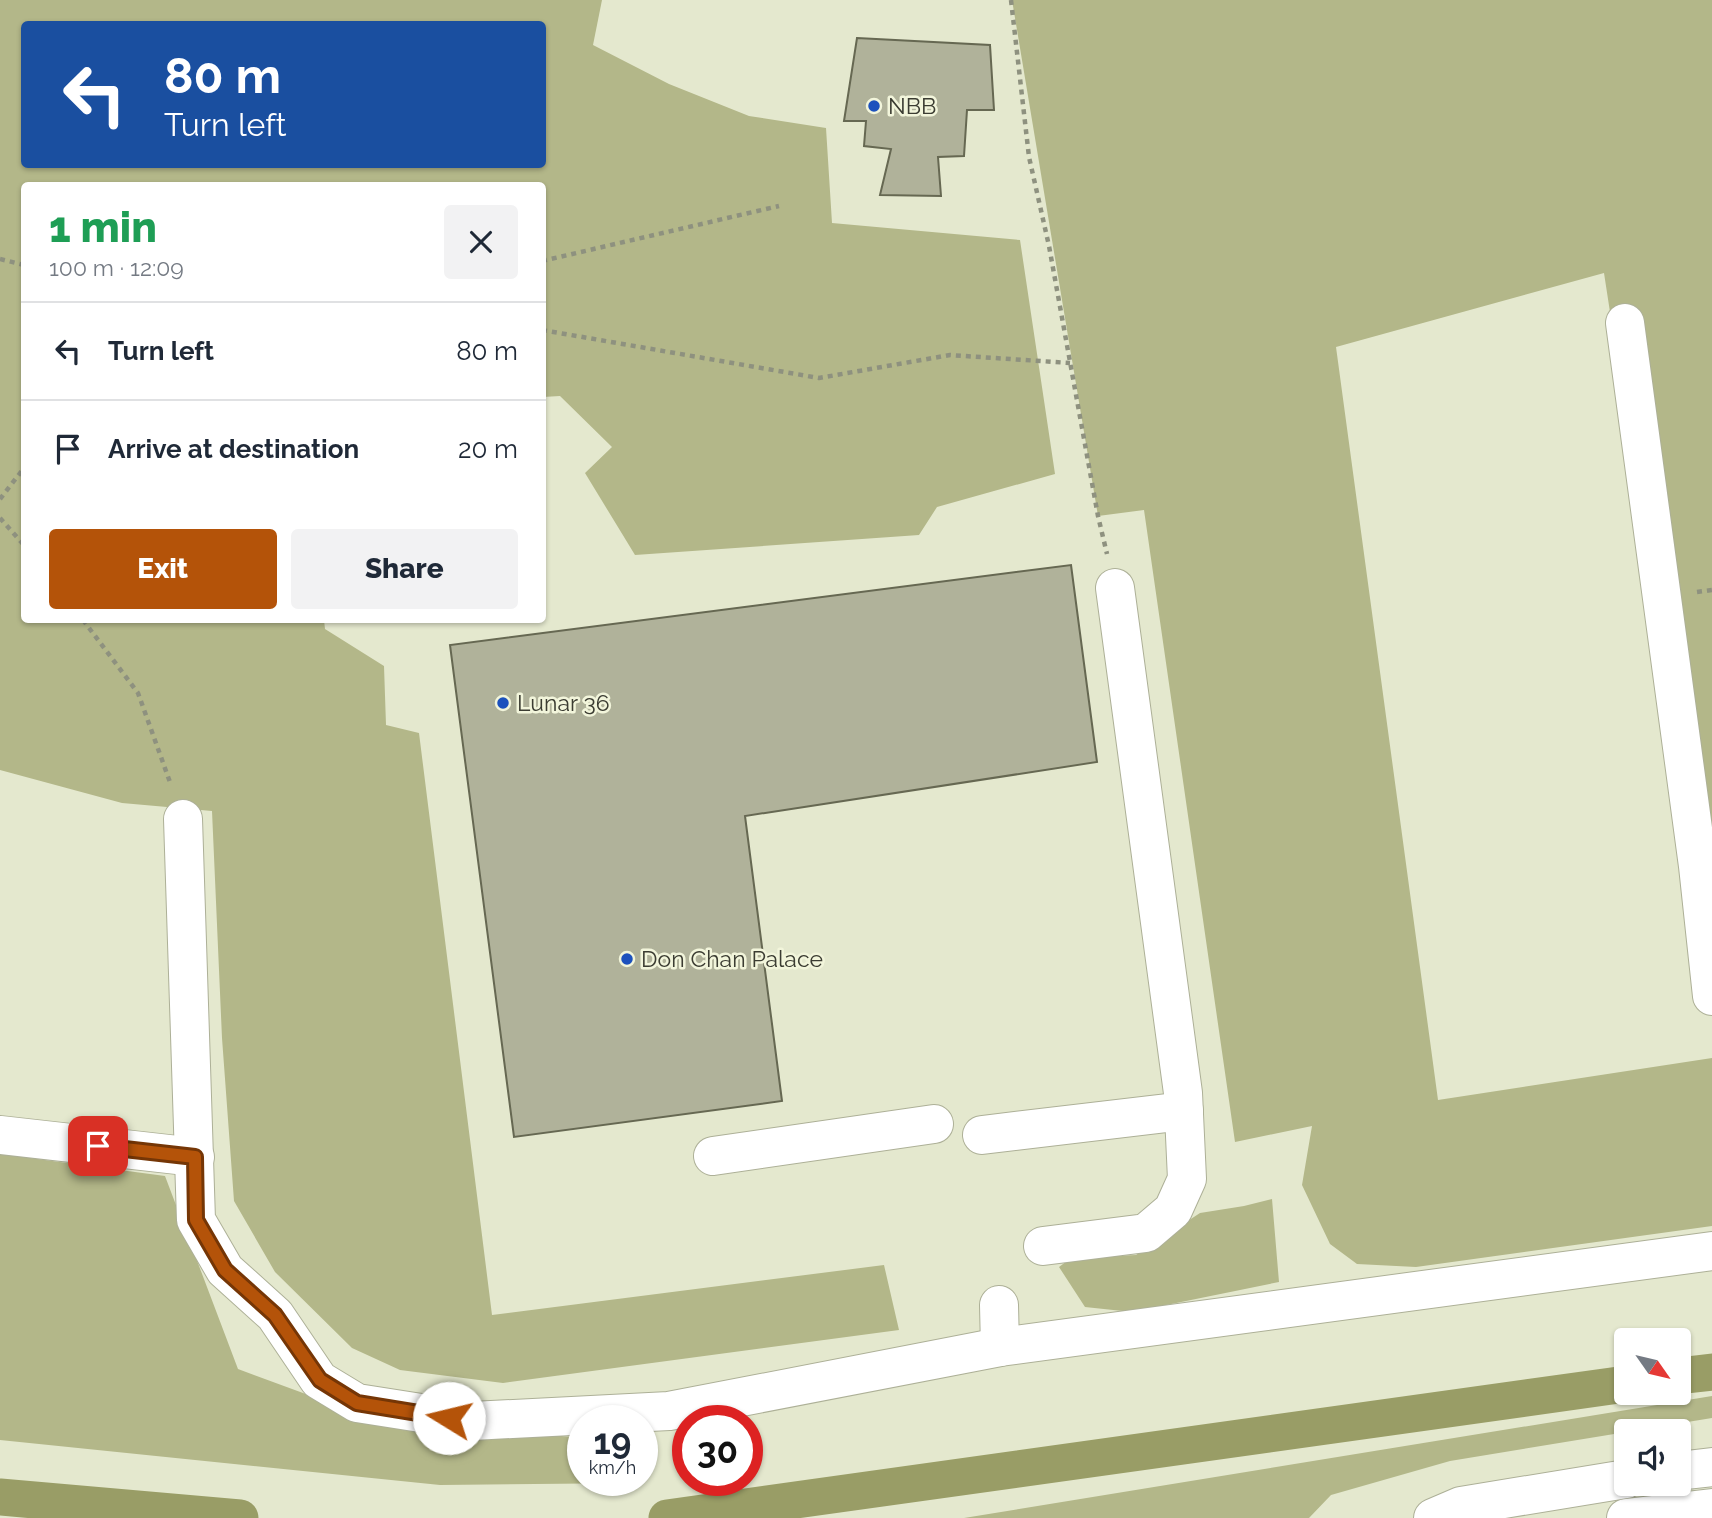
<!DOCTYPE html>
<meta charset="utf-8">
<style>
body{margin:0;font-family:Raleway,sans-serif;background:#f2f2f3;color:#1f2937;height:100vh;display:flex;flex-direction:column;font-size:26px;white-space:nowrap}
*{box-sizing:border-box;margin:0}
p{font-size:23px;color:#747a83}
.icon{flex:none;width:38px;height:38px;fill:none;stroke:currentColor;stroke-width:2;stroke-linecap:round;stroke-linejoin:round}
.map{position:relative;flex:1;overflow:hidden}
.sheet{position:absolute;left:21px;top:182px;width:525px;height:441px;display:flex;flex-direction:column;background:#fff;border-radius:7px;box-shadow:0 2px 5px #0004}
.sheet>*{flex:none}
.top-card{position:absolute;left:21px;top:21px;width:525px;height:147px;border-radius:7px;box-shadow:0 2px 5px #0004;background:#1a4fa0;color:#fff;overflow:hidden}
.needle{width:46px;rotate:124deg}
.controls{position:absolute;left:1614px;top:1328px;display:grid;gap:14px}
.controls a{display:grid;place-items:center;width:77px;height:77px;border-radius:7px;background:#fff;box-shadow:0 2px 5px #0004;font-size:35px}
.speed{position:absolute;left:567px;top:1405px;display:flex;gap:14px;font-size:35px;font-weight:700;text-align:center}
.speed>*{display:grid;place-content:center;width:91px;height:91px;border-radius:50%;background:#fff;box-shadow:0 2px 5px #0004;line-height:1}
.speed small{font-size:18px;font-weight:400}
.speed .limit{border:10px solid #d22;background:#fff;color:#111}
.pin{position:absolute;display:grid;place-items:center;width:60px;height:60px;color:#fff;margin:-30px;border-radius:14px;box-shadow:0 4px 10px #0006}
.me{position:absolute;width:77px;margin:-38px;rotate:279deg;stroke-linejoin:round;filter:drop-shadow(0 0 5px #0008)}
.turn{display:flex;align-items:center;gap:24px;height:147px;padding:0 28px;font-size:32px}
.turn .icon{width:91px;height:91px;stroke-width:2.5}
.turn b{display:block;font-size:49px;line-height:60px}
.round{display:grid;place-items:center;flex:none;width:74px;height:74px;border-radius:7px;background:#f2f2f3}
.summary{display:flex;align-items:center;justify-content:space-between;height:119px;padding:0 28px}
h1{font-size:42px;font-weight:800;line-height:52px;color:#1e9e55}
.primary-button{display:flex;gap:14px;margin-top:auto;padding:14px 28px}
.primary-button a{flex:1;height:80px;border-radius:7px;background:#b45309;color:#fff;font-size:28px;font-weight:800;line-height:80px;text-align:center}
.primary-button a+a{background:#f2f2f3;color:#1f2937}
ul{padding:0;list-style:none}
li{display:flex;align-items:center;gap:21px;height:98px;padding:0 28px;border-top:2px solid #e0e1e3}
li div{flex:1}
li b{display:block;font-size:26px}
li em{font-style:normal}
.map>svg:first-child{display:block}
</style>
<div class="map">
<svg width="1712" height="1518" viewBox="0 0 1712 1518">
<rect width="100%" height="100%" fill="#e4e8ce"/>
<g fill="#b3b789" fill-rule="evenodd">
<path d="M0 0H602L593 45 669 84 749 116 826 128 832 223 1020 240 1055 474 937 507 919 535 635 555 585 473 612 447 560 396 543 397 542 186H24V620H324L325 629 384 666 386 725 419 733 492 1315 884 1265 899 1330 503 1383 400 1370 352 1348 275 1272 234 1201 222 1038 212 811 122 803 0 770ZM24 24H542V164H24Z"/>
<polygon points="1012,0 1712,0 1712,976 1604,273 1336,347 1438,1100 1712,1058 1712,1226 1416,1267 1357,1264 1330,1244 1302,1185 1312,1126 1235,1142 1144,510 1098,516"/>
<polygon points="0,1154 165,1176 238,1369 371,1418 583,1438 583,1480 639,1481 640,1483 440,1485 0,1440"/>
<polygon points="1272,1199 1279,1282 1132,1312 1085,1307 1059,1267 1071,1258 1136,1255 1200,1213 1244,1206"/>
<polygon points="1712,1396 1712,1418 1450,1461 1331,1495 1309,1518 964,1518"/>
</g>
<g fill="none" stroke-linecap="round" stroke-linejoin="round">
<g stroke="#999d66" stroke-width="37">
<polyline points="1678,1376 1712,1372"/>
<polyline points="0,1497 240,1518"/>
<polyline points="667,1518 1626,1384"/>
</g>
</g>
<g fill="#b0b29a" stroke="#666852" stroke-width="2">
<polygon points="857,38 990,45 994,110 967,110 964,156 938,157 941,196 880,195 891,149 864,146 866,121 844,121"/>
<polygon points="1071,565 1097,762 745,816 782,1101 514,1137 450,645"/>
</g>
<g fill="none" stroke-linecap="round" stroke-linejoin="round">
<defs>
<g id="minor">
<polyline points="1625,323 1698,866 1712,996"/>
<polyline points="183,819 196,1220 225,1270 275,1315 319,1380 357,1403 472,1421 669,1411 1000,1347 1712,1251"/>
<polyline points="0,1135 195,1157"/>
<polyline points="982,1135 1184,1111"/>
<polyline points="713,1156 934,1124"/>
<polyline points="1043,1246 1146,1233 1173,1210 1187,1179 1183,1093 1115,588"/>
<polyline points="999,1305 1000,1347"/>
<polyline points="1678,1471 1712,1467"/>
<polyline points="1433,1518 1461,1506 1626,1479"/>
<polyline points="1626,1518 1712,1508"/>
</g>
</defs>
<use href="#minor" stroke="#adb097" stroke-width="40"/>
<g stroke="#8e917f" stroke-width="4.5" stroke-dasharray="5 5" stroke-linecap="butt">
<polyline points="1011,0 1029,157 1049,246 1098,516 1107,554"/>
<polyline points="0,259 24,265"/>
<polyline points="542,261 779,206"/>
<polyline points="542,330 819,378 950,355 1070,363"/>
<polyline points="0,499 24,468"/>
<polyline points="0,518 24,545"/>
<polyline points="1697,592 1712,590"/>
<polyline points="83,620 138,693 171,785"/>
</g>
<use href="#minor" stroke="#fff" stroke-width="38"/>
</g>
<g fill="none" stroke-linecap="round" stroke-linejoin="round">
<defs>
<polyline id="route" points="98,1146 195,1157 196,1220 225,1270 275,1315 320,1380 357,1403 449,1418"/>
</defs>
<use href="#route" stroke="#753606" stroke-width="18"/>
<use href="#route" stroke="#b45309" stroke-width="12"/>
</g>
<g fill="#1c51bd" stroke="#f2f5db" stroke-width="2.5">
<circle cx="874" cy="106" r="7"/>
<circle cx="503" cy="703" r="7"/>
<circle cx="627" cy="959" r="7"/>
</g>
<g text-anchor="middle" stroke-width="5" stroke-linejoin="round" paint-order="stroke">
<g font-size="23" fill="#3b3c32" stroke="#f2f5db" text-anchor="start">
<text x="888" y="114">NBB</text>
<text x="517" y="711">Lunar 36</text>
<text x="641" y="967">Don Chan Palace</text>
</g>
</g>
</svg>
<div class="controls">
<a><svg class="needle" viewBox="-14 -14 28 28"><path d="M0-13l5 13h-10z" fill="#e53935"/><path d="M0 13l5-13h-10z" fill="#747a83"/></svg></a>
<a><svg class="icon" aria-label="sound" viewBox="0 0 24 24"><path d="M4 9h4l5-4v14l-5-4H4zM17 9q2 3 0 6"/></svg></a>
</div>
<div class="speed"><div>19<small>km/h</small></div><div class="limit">30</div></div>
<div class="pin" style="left:98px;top:1146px;background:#d93025"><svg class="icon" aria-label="arrive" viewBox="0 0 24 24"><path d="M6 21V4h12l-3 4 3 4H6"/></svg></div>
<svg class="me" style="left:449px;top:1418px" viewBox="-20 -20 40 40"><circle r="19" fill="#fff"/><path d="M0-13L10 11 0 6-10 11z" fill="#b45309"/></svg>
<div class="top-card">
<div class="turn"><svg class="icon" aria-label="left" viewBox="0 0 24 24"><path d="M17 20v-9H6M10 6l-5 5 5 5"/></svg><div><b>80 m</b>Turn left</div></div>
</div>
<section class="sheet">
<div class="summary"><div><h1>1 min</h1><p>100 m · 12:09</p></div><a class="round"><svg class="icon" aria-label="close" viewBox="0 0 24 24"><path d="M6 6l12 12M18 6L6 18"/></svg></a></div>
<ul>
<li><svg class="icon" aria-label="left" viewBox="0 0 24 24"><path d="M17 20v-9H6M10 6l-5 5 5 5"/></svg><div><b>Turn left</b></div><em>80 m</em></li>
<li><svg class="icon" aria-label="arrive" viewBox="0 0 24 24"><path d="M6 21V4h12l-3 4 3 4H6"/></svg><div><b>Arrive at destination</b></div><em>20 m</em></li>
</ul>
<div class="primary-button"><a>Exit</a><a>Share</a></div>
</section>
</div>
